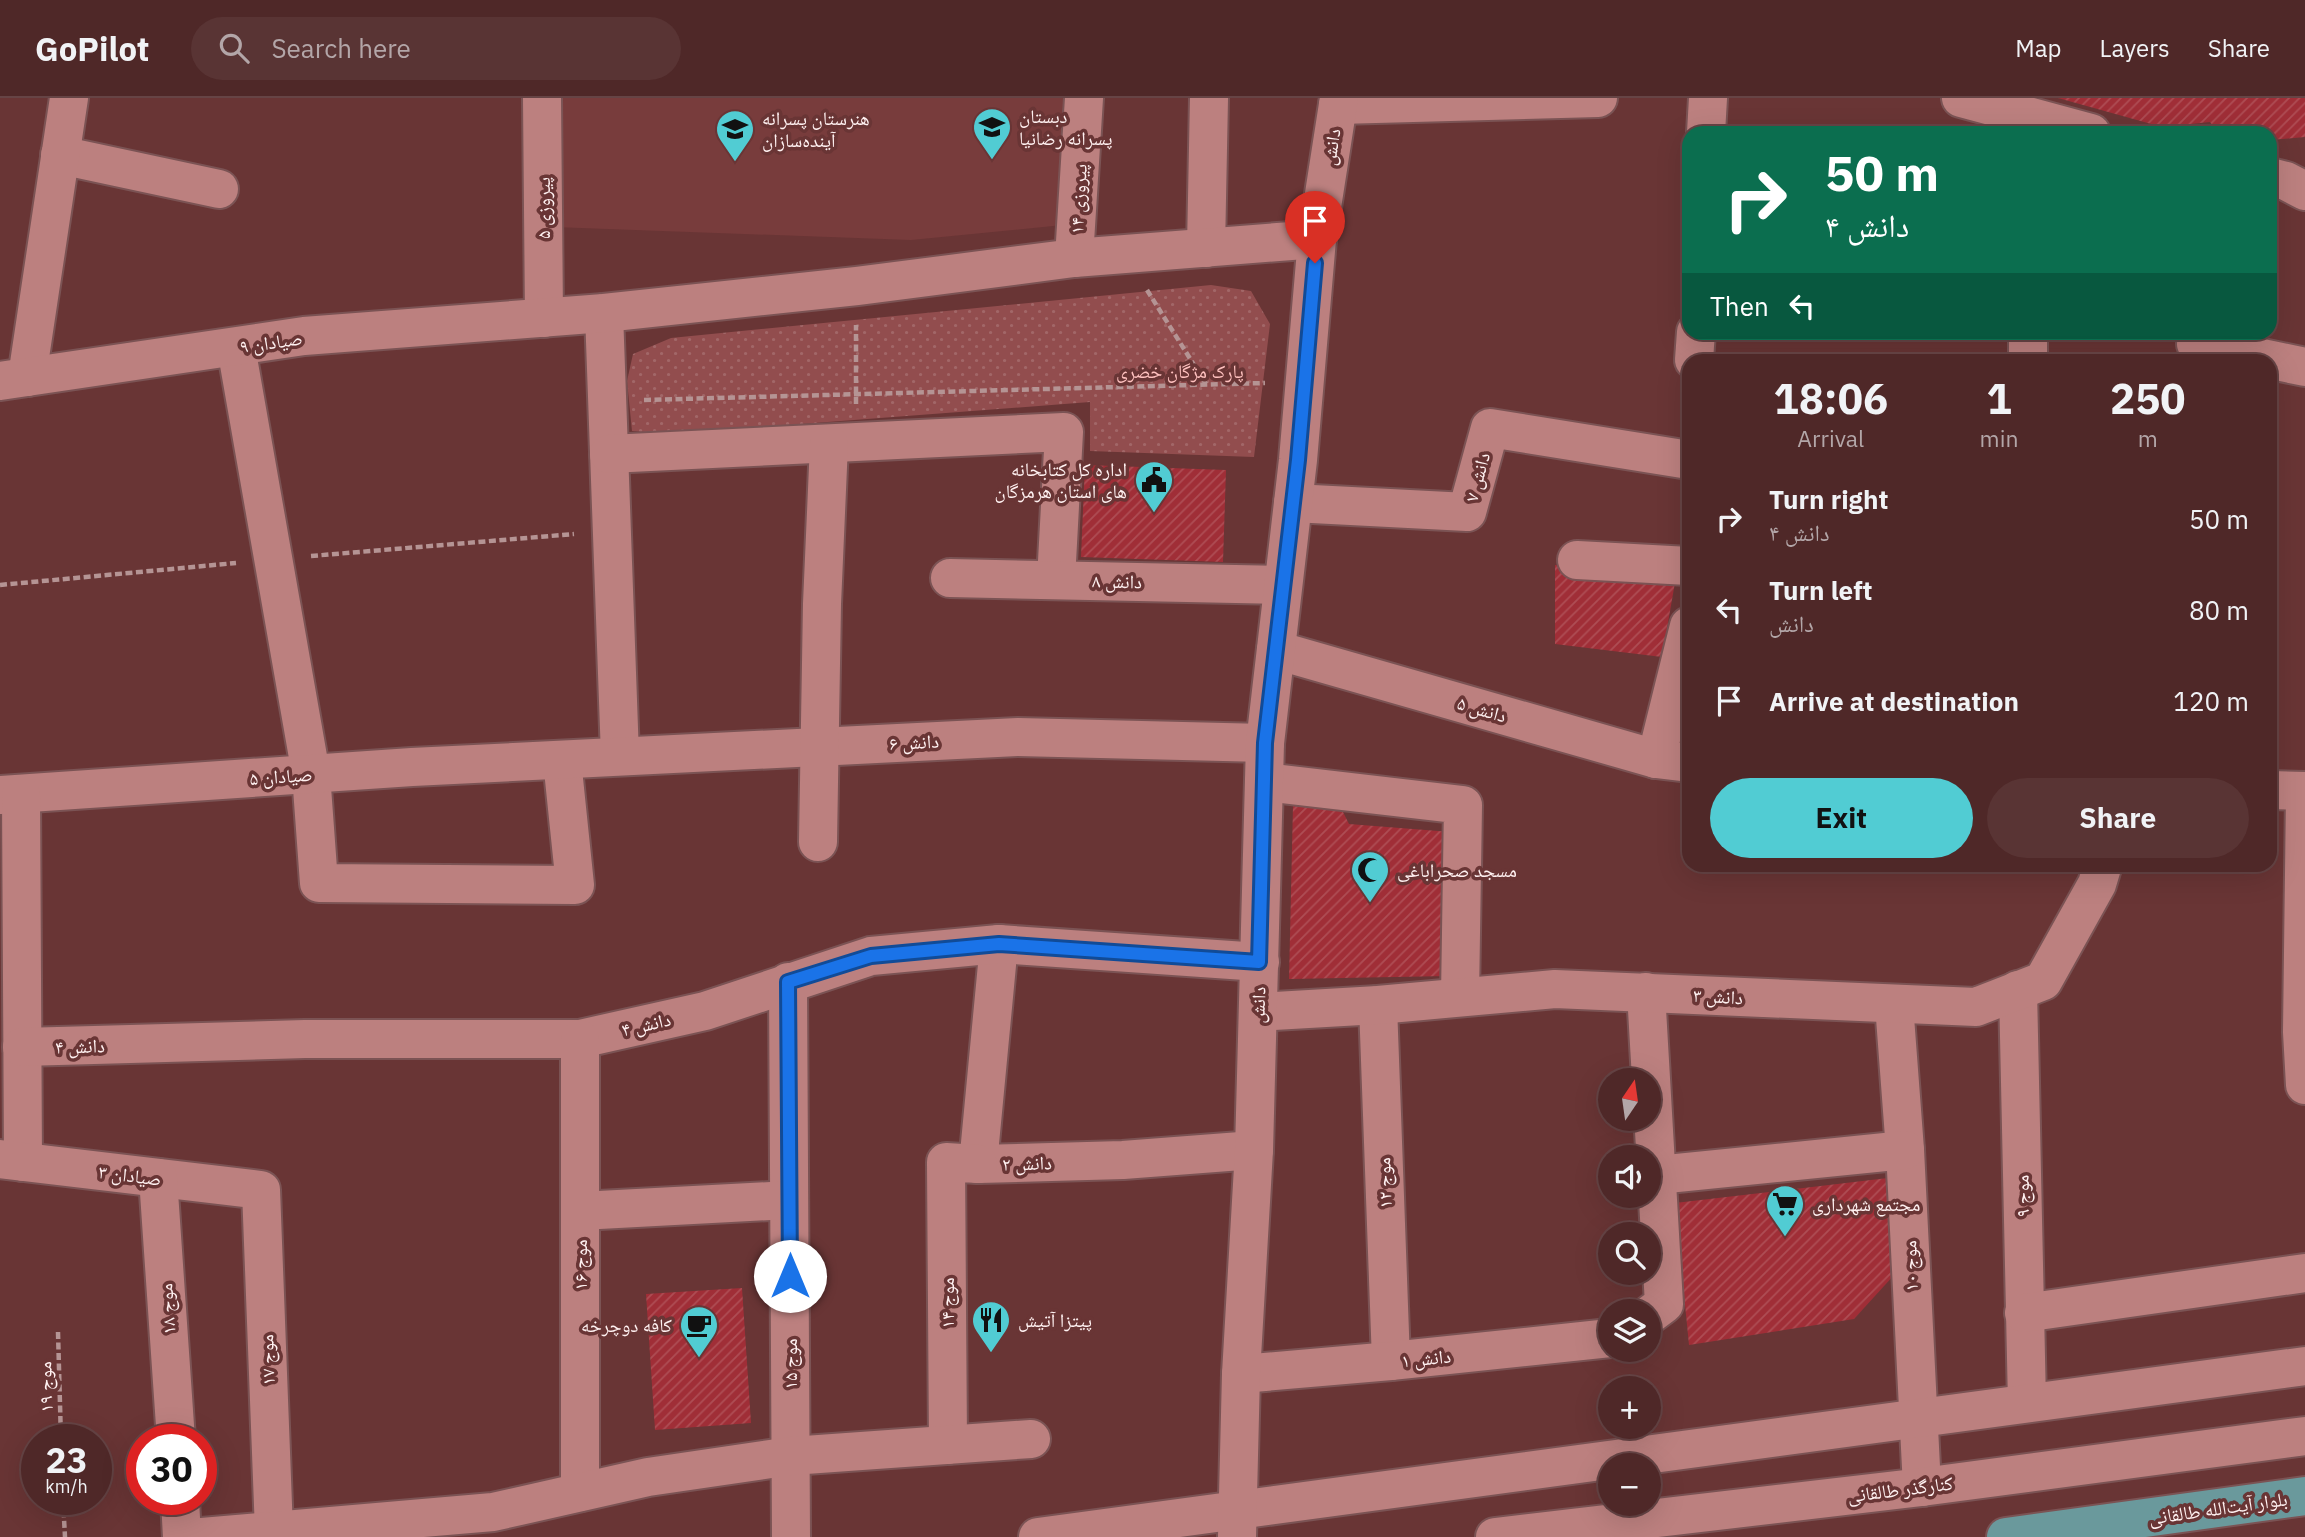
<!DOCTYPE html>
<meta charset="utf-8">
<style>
body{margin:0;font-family:"IBM Plex Sans","Noto Naskh Arabic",sans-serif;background:#593434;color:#f1f3f6;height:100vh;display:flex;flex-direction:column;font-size:26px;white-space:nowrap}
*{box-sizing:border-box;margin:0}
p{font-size:23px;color:#b3a6a8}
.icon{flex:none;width:38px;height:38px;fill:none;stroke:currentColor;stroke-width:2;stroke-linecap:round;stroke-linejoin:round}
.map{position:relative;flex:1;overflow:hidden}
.sheet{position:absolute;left:1682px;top:256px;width:595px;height:518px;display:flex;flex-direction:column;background:#4f2828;border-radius:21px;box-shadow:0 7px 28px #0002,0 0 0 2px #664445}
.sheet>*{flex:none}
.hud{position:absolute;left:1682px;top:28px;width:595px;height:214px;border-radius:21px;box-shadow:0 7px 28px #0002,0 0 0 2px #664445;background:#0b6e4f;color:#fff;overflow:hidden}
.needle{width:46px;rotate:13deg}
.controls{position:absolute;left:1598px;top:970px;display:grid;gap:14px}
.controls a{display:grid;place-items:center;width:63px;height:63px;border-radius:50%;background:#4f2828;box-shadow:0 7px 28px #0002,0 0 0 2px #664445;font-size:35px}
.speed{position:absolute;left:21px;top:1326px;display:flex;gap:14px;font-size:35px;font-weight:700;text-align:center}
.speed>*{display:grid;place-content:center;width:91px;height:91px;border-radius:50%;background:#4f2828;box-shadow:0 7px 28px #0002,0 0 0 2px #664445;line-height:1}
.speed small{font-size:18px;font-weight:400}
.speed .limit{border:10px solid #d22;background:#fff;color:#111}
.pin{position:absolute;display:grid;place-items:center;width:60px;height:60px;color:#fff;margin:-72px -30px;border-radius:50% 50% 50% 0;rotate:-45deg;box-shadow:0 0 7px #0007}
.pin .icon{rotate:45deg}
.me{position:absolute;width:77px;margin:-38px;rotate:0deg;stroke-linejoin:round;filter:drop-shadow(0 0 5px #0008)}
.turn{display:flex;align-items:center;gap:24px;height:147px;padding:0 28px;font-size:32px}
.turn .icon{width:91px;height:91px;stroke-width:2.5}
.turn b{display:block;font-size:49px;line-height:60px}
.then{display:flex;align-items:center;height:66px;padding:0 28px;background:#0003;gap:14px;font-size:26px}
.eta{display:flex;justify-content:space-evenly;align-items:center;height:119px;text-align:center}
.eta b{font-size:42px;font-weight:700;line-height:49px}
.primary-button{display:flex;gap:14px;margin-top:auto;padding:14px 28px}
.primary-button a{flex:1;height:80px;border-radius:42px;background:#51ccd3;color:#111;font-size:28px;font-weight:700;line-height:80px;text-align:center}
.primary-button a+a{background:#593434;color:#f1f3f6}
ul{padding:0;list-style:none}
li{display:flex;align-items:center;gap:21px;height:91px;padding:0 28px}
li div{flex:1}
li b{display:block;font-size:26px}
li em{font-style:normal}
header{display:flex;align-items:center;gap:42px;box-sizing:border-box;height:98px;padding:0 35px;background:#4f2828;border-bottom:2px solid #664445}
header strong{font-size:33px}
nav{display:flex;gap:38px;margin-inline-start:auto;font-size:24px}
.search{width:490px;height:63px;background:#593434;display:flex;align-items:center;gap:18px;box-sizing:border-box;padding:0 24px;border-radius:38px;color:#b3a6a8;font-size:26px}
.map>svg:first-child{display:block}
</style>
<header>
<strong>GoPilot</strong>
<div class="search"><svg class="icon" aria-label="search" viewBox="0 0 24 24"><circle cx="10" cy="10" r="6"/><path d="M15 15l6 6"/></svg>Search here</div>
<nav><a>Map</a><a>Layers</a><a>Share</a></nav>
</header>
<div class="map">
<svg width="2305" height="1439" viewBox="0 0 2305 1439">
<defs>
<pattern id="park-dots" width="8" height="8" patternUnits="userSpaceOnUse" patternTransform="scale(1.75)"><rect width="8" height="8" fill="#924d4e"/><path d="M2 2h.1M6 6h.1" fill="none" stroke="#a26768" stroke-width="1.8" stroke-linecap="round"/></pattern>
<pattern id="building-hatch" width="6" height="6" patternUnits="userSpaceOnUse" patternTransform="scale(1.75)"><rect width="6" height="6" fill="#a02e37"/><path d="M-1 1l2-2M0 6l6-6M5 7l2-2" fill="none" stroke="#ae4d54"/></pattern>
</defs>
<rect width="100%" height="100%" fill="#693535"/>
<polygon fill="#783c3c" points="553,0 1071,0 1063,127 911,142 554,129"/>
<polygon fill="url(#park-dots)" points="1211,187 1251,193 1270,226 1254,359 1090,353 1090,304 670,336 632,333 627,283 633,256 671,240"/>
<g fill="url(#building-hatch)">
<polygon points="2058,0 2305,0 2305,39 2270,42 2270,35 2218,35 2210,24 2162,29"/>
<polygon points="1085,367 1226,372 1223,464 1081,459"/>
<polygon points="1555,467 1600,474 1677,473 1662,559 1555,546"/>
<polygon points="1338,704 1349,726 1451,734 1448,878 1289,881 1293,707"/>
<polygon points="1888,1080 1895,1176 1854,1221 1689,1247 1675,1105"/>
<polygon points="742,1190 751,1325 655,1332 646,1196"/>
</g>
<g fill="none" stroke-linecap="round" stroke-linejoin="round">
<defs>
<g id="minor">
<polyline points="542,0 544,220"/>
<polyline points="1961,0 2091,35"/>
<polyline points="1338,7 1598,0"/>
<polyline points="1706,35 1708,0"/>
<polyline points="60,57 219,91"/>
<polyline points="2270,79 2286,83 2305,93"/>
<polyline points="1206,150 1209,0"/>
<polyline points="1074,160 1084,0"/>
<polyline points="604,215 620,658"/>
<polyline points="2198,234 2196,246 2305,269"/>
<polyline points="236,249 311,676 319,785 575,787 562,662"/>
<polyline points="1694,262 1696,234"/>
<polyline points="2028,262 2028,234"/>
<polyline points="27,279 69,0"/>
<polyline points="0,283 304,238 604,215 857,188 1074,160 1317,141"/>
<polyline points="609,356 1064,334 1056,482"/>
<polyline points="1293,405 1467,414 1490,330 1689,362"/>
<polyline points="1577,462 1689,468"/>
<polyline points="950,480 1283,487"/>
<polyline points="1276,552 1656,661 1689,665"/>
<polyline points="1656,661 1689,528"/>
<polyline points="1264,684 1463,707 1460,899"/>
<polyline points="2270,692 2305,693"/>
<polyline points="2305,696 2302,934 2305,987"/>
<polyline points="0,697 412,669 1018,639 1265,645"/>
<polyline points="21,697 23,1064"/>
<polyline points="818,744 822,506 829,346"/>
<polyline points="999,846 978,1066 1123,1062 1254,1052"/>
<polyline points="788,884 791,1439"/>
<polyline points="2018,892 2027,1305"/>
<polyline points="1646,894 1664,1206 1648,1218"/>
<polyline points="1894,906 1905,1052 1922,1389"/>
<polyline points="1378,907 1391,1263"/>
<polyline points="1258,914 1378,907 1555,891 1976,909 2043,883 2097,786 2103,766"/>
<polyline points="22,949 305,941 580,941 705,913 871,858 999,846 1260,864"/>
<polyline points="0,1061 261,1092 274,1433"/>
<polyline points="1657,1077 1905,1052"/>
<polyline points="158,1080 176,1342"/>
<polyline points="580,1113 789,1102"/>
<polyline points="2024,1215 2305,1175"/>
<polyline points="1241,1276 1391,1263 1610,1240"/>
<polyline points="948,1347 946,1064 978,1066"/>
<polyline points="580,1394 580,941"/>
<polyline points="180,1402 182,1439"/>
<polyline points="202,1439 493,1414 648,1379 791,1358 1031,1341"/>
<polyline points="1038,1439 2305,1268"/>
<polyline points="1237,1439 1241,1276 1254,1052 1265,645 1298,362 1317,141 1339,0"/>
<polyline points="1495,1439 1922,1389 2305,1338"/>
</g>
<polyline id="major" points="2006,1439 2305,1398"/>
</defs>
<use href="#minor" stroke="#7b5354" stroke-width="42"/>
<use href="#major" stroke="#7b5354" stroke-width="42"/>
<g stroke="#b59494" stroke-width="4.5" stroke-dasharray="7 3.5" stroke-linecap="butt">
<polyline points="1147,192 1206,286"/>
<polyline points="644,302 1265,285"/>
<polyline points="856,306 856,227"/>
<polyline points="311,458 574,436"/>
<polyline points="0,487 236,465"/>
<polyline points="58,1234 61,1342"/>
<polyline points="63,1402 65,1439"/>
</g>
<use href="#minor" stroke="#bc807f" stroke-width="38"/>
<use href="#major" stroke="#6a999c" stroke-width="38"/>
</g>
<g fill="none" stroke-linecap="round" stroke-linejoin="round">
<defs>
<polyline id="route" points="790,1178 788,884 871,858 999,846 1259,864 1265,645 1298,362 1315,165"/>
</defs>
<use href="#route" stroke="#114b97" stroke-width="18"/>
<use href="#route" stroke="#1a73e8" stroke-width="12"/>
</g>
<defs>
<symbol id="school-pin" viewBox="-11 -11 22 30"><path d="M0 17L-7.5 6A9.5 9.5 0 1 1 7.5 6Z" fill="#51ccd3" stroke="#693535"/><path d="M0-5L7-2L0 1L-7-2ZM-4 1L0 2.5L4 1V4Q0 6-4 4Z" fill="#111"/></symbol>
<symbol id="civic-pin" viewBox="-11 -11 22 30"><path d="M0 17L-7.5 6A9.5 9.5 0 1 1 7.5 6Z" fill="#51ccd3" stroke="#693535"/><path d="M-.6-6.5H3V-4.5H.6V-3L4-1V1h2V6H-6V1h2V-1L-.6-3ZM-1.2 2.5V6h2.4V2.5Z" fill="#111"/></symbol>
<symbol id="mosque-pin" viewBox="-11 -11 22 30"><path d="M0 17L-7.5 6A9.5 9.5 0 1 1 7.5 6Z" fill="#51ccd3" stroke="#693535"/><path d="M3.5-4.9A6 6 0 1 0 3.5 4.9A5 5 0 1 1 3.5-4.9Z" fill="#111"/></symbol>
<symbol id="supermarket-pin" viewBox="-11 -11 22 30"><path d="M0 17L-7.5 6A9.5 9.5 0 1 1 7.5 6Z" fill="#51ccd3" stroke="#693535"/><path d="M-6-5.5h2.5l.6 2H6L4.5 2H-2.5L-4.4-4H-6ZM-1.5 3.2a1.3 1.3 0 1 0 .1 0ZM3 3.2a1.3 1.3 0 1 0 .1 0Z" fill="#111"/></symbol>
<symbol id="restaurant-pin" viewBox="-11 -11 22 30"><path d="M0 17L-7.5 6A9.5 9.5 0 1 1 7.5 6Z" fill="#51ccd3" stroke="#693535"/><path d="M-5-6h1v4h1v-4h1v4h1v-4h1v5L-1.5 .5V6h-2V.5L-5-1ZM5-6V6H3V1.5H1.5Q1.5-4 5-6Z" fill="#111"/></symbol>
<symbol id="cafe-pin" viewBox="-11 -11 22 30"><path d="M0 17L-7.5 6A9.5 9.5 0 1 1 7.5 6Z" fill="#51ccd3" stroke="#693535"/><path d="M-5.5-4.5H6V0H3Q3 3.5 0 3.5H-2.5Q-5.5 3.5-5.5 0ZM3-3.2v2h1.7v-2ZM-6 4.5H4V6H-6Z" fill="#111"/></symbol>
</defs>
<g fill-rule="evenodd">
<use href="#school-pin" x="970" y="7" width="44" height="60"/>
<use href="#school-pin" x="713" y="9" width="44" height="60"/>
<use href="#civic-pin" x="1132" y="360" width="44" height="60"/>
<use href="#mosque-pin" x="1348" y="750" width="44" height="60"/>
<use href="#supermarket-pin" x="1763" y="1084" width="44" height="60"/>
<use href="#restaurant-pin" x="969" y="1200" width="44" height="60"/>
<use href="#cafe-pin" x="677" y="1205" width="44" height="60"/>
</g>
<g text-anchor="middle" stroke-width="7" stroke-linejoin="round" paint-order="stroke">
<g font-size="19" fill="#fff1f1" stroke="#693535" text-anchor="start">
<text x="1019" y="25">دبستان<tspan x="1019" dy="22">پسرانه رضانیا</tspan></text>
<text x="762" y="27">هنرستان پسرانه<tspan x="762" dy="22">آینده‌سازان</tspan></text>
<text x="1127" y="378" text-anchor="end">اداره کل کتابخانه<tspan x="1127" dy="22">های استان هرمزگان</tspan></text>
<text x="1397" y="779">مسجد صحراباغی</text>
<text x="1812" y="1113">مجتمع شهرداری</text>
<text x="1018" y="1229">پیتزا آتیش</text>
<text x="672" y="1234" text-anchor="end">کافه دوچرخه</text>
</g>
<g font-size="19" fill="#fff1f1" stroke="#693535">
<text transform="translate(1331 49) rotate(-81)" y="7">دانش</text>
<text transform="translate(1078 101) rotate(-87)" y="7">پیروزی ۱۴</text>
<text transform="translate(543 110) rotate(-90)" y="7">پیروزی ۵</text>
<text transform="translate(271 244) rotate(-8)" y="7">صیادان ۹</text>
<text transform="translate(1477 379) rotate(-75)" y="7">دانش ۷</text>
<text transform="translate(1117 483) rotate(1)" y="7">دانش ۸</text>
<text transform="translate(1482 611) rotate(16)" y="7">دانش ۵</text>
<text transform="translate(914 644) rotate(-3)" y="7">دانش ۶</text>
<text transform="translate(281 678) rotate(-4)" y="7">صیادان ۵</text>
<text transform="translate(1718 898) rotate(3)" y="7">دانش ۳</text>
<text transform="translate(1258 907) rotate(-88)" y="7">دانش</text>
<text transform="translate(646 926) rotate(-13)" y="7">دانش ۴</text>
<text transform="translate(80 948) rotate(-2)" y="7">دانش ۴</text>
<text transform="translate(1027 1065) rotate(-2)" y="7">دانش ۲</text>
<text transform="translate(130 1077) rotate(7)" y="7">صیادان ۳</text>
<text transform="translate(1384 1085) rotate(-92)" y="7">موج ۱۲</text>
<text transform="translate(2022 1098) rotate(-91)" y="7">موج ۹</text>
<text transform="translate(580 1167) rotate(-90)" y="7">موج ۱۶</text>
<text transform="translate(1910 1168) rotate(-92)" y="7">موج ۱۰</text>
<text transform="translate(947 1205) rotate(-90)" y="7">موج ۱۴</text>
<text transform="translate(167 1211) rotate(-94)" y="7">موج ۱۸</text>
<text transform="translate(1426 1260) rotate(-6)" y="7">دانش ۱</text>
<text transform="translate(267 1262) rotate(-92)" y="7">موج ۱۷</text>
<text transform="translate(790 1266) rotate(-90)" y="7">موج ۱۵</text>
<text transform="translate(45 1289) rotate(-92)" y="7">موج ۱۹</text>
<text transform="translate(1900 1391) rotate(-7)" y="7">کنارگذر طالقانی</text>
<text transform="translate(2218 1410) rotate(-8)" y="7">بلوار آیت‌الله طالقانی</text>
</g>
<g font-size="19" fill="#ffc1bf" stroke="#693535">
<text x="1180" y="280">پارک مژگان خضری</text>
</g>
</g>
</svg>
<div class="controls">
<a><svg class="needle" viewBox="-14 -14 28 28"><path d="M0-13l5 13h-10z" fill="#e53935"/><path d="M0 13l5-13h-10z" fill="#b3a6a8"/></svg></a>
<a><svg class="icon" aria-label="sound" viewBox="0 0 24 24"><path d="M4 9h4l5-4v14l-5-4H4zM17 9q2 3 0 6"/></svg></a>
<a><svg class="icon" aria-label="search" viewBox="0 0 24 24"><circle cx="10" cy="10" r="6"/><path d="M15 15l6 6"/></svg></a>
<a><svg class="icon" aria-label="layers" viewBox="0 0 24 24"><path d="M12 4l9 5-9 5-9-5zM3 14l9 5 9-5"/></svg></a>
<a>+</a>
<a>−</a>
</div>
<div class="speed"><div>23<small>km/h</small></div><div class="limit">30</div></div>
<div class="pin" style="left:1315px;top:165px;background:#d93025"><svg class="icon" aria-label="arrive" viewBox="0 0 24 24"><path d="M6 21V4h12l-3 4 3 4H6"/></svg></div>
<svg class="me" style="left:790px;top:1178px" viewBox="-20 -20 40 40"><circle r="19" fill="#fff"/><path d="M0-13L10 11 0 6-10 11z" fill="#1a73e8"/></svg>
<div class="hud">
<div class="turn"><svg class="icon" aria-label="right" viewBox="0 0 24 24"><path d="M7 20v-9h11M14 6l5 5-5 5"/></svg><div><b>50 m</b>دانش ۴</div></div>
<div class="then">Then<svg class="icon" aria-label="left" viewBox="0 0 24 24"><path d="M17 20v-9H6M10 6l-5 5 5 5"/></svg></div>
</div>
<section class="sheet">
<div class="eta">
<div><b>18:06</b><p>Arrival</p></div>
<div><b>1</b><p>min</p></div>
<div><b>250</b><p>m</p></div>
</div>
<ul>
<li><svg class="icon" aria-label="right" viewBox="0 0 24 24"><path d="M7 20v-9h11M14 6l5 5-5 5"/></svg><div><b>Turn right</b><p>دانش ۴</p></div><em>50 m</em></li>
<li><svg class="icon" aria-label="left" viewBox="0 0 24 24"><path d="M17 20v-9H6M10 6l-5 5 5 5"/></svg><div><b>Turn left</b><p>دانش</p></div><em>80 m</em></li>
<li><svg class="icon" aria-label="arrive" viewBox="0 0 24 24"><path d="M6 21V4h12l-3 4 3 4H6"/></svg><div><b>Arrive at destination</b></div><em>120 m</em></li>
</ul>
<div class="primary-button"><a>Exit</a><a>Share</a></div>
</section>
</div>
